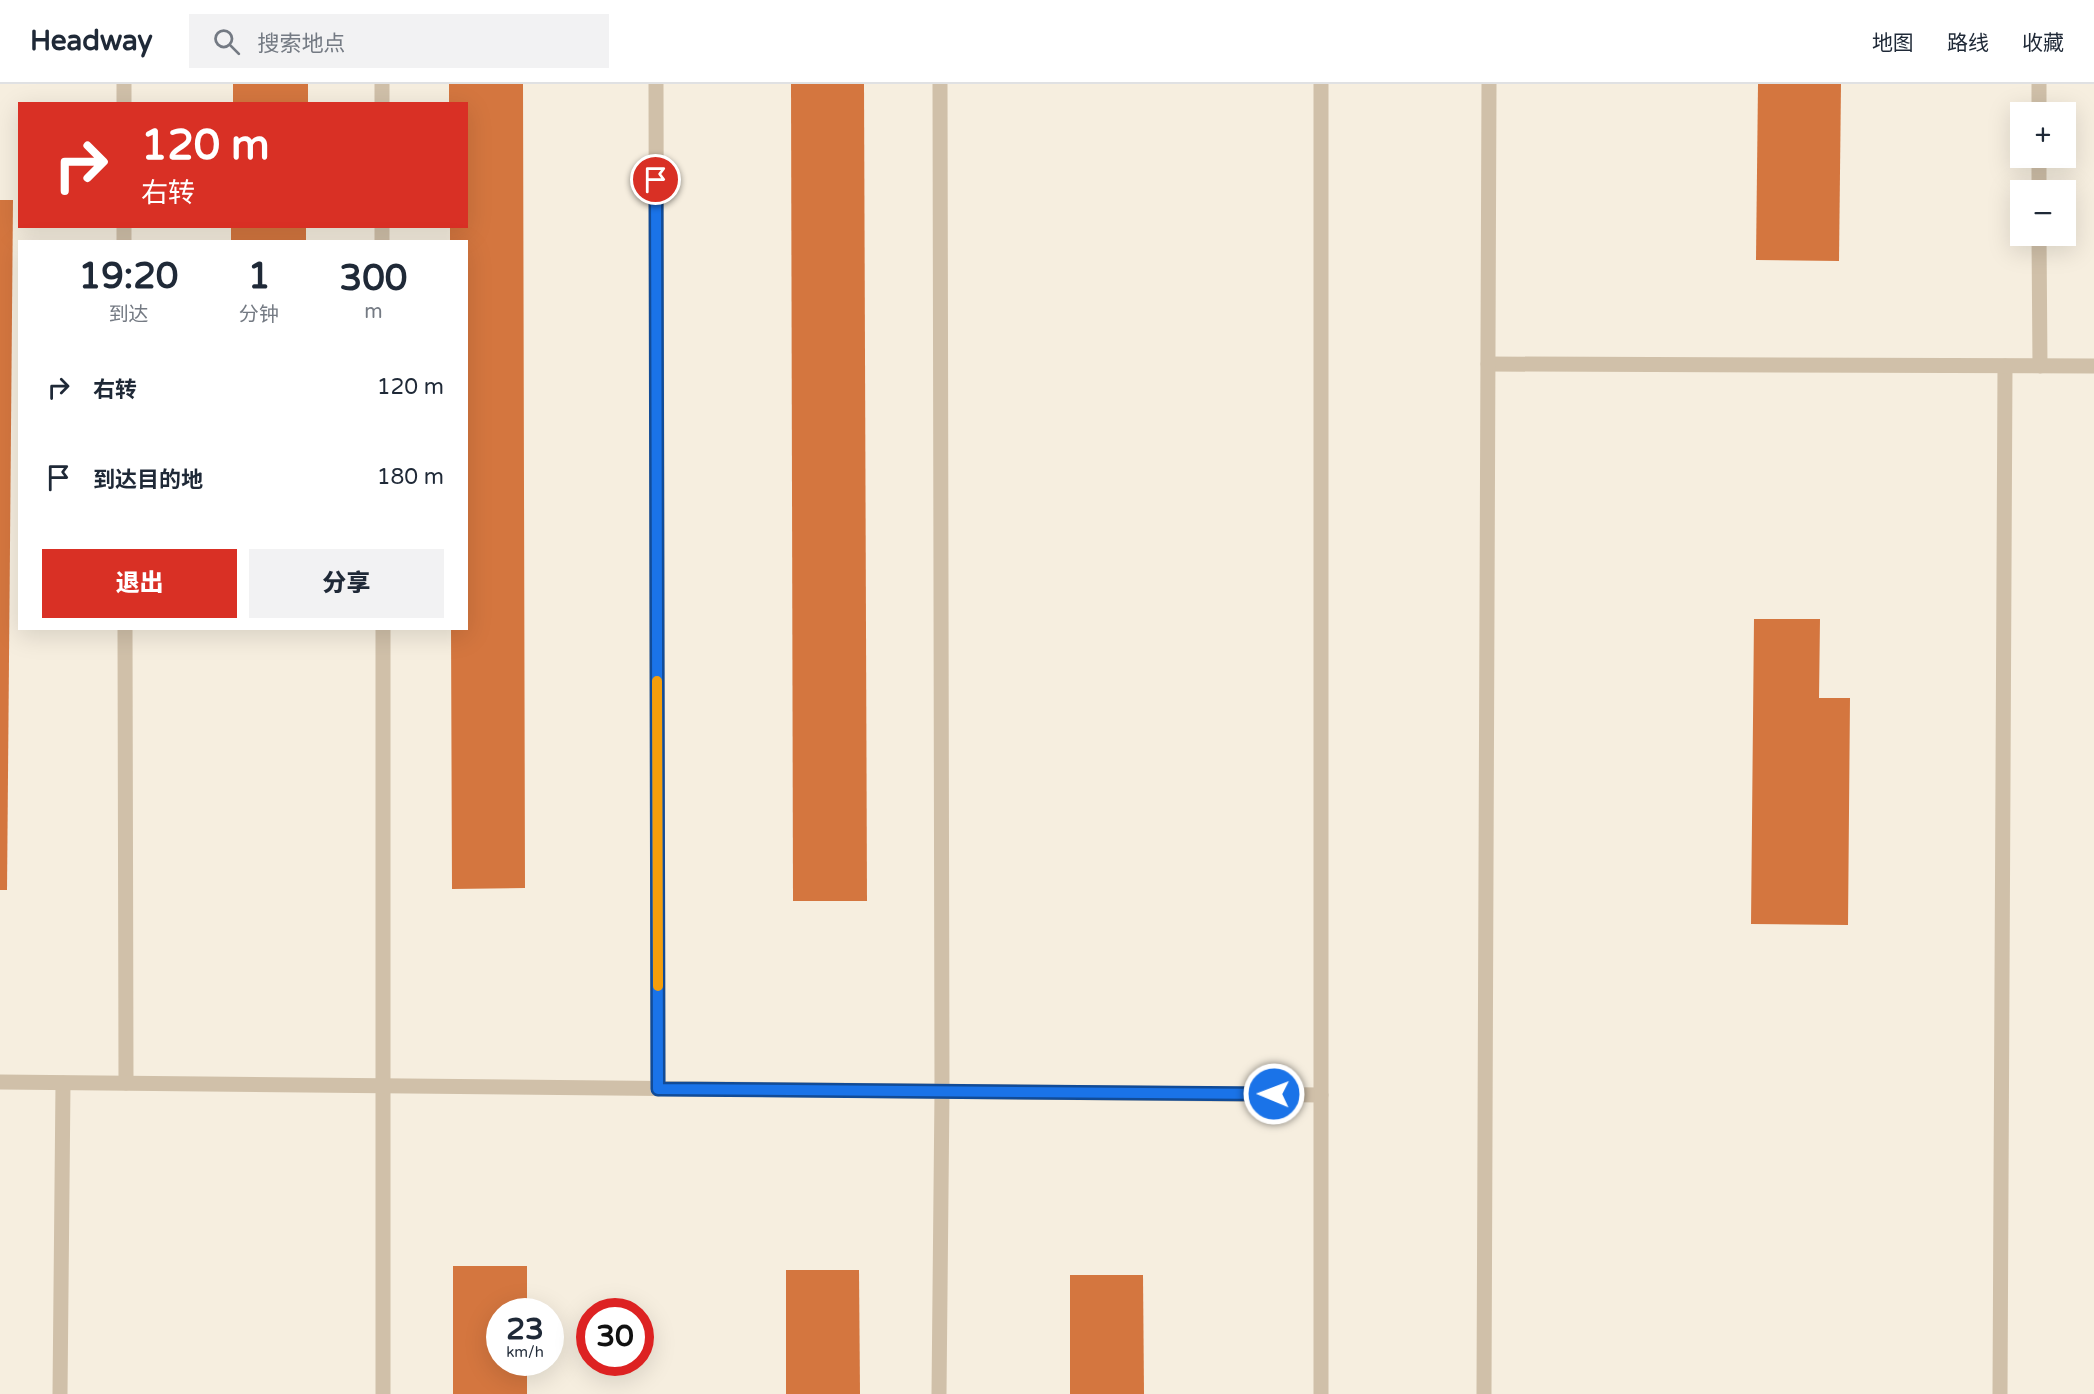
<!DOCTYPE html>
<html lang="zh">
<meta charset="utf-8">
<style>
body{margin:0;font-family:"Varela Round","Noto Sans SC",sans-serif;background:#f2f2f3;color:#1f2937;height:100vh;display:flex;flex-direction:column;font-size:22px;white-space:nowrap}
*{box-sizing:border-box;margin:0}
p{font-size:20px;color:#747a83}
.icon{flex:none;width:33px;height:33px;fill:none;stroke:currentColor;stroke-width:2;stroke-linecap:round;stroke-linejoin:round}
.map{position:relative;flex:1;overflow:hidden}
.panel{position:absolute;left:18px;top:156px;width:450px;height:390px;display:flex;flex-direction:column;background:#fff;border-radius:0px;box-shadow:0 6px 24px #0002}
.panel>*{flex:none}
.top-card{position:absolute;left:18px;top:18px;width:450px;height:126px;border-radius:0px;box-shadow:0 6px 24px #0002;background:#d93025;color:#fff;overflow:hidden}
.tools{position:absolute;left:2010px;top:18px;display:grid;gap:12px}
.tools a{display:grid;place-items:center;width:66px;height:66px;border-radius:0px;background:#fff;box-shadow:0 6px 24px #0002;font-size:30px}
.speed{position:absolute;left:486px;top:1214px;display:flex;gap:12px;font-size:30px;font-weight:700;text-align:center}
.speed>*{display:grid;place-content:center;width:78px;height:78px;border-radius:50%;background:#fff;box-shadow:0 6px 24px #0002;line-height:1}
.speed small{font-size:15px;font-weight:400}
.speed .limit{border:9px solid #d22;background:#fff;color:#111}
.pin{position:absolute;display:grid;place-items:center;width:51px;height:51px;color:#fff;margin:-26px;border:3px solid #fff;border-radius:50%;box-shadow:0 2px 6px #0007}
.me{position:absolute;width:66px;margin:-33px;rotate:271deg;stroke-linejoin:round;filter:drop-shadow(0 0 4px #0008)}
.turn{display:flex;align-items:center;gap:21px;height:126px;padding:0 24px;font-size:27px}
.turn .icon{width:78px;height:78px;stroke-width:2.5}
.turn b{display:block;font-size:42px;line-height:51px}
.eta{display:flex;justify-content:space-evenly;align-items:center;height:102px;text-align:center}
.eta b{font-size:36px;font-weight:800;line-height:42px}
.button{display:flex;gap:12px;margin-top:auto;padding:12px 24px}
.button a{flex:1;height:69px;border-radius:0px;background:#d93025;color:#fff;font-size:24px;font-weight:800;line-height:69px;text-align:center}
.button a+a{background:#f2f2f3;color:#1f2937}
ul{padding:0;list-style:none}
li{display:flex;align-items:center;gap:18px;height:90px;padding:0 24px}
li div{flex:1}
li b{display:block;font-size:22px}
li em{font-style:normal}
header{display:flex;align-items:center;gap:36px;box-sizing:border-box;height:84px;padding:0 30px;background:#fff;border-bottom:2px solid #e0e1e3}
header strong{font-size:28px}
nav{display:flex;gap:33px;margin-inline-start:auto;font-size:21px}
.search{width:420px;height:54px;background:#f2f2f3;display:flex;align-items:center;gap:15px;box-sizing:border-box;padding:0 21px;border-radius:0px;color:#747a83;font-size:22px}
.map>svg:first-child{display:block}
</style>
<header>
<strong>Headway</strong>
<div class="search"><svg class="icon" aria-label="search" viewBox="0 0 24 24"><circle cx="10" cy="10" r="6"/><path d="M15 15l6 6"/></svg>搜索地点</div>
<nav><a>地图</a><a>路线</a><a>收藏</a></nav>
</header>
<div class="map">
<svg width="2094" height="1310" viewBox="0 0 2094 1310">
<rect width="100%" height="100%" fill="#f6eedf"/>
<g fill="#d4763f">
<rect x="233" y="0" width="75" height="20"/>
<polygon points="449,0 523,0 525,804 452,805 451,544 466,544 466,158 450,158 450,142 466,142 466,20 449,20"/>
<polygon points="791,0 864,0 867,817 793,817"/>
<polygon points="1758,0 1841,0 1839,177 1756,176"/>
<polygon points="0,116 13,116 7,806 0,806"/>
<rect x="231" y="142" width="75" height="16"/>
<polygon points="1754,535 1820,535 1819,614 1850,614 1848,841 1751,840"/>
<polygon points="453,1182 527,1182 527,1227 500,1227 500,1278 527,1278 527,1310 453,1310"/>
<polygon points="786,1186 859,1186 860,1310 786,1310"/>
<polygon points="1070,1191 1143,1191 1144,1310 1070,1310"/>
</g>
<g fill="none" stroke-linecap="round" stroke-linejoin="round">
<g stroke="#d0c0a9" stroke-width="15">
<polyline points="124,0 124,20"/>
<polyline points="382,0 382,20"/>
<polyline points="656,0 658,1005"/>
<polyline points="2039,0 2039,28"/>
<polyline points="2039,74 2039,106"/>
<polyline points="124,142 124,158"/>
<polyline points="382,142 382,158"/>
<polyline points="2039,152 2040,282"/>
<polyline points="125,544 126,999"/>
<polyline points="383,544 383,1310"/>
<polyline points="60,1310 63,999"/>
<polyline points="939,1310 942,1007 940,0"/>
<polyline points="2000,1310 2005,282"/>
</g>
<g stroke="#d0c0a9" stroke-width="15">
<polyline points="1488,280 2094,282"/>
<polyline points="0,998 1321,1011"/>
<polyline points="1321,1310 1321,0"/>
<polyline points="1484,1310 1489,0"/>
</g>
</g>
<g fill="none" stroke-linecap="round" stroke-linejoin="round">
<defs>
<polyline id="route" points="656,96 658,1005 1274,1010"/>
</defs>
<use href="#route" stroke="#114b97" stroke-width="15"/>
<use href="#route" stroke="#1a73e8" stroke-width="10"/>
<polyline stroke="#f59e0b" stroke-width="10" points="657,597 658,902"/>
</g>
</svg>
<div class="tools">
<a>+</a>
<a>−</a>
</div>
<div class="speed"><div>23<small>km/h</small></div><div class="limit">30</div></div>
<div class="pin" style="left:656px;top:96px;background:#d93025"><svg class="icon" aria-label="arrive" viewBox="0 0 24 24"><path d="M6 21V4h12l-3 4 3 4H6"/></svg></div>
<svg class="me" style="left:1274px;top:1010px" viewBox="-20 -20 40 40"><circle r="17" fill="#1a73e8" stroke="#fff" stroke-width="3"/><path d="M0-11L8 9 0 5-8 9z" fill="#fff"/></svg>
<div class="top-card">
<div class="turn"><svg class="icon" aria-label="right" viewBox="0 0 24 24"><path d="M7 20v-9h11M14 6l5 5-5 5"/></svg><div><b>120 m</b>右转</div></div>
</div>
<section class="panel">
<div class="eta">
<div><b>19:20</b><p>到达</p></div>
<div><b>1</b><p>分钟</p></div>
<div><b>300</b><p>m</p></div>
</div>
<ul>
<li><svg class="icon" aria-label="right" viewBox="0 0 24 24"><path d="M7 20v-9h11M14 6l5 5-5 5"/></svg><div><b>右转</b></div><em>120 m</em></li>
<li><svg class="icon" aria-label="arrive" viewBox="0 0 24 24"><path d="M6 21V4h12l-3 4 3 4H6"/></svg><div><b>到达目的地</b></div><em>180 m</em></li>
</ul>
<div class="button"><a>退出</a><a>分享</a></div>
</section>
</div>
